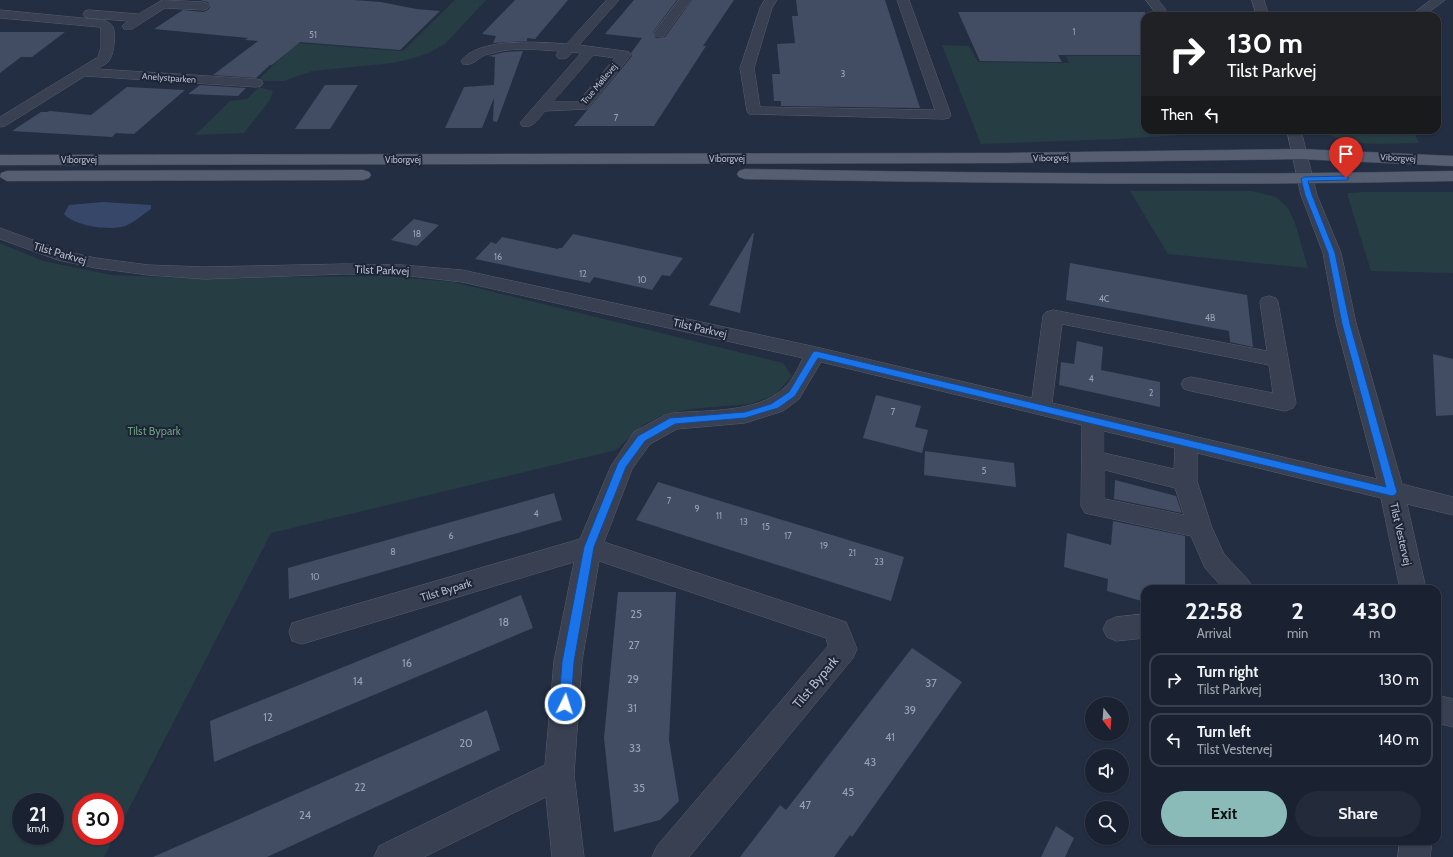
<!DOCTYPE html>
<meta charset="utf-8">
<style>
body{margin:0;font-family:Cabin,sans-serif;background:#232a3a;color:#f1f3f6;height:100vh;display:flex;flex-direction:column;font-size:15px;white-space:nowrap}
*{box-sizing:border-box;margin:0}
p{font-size:13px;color:#9fa4ac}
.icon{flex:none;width:22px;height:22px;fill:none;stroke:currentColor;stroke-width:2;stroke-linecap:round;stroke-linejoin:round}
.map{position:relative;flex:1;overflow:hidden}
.details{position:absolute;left:1141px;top:585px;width:300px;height:260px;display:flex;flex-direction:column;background:#1a2232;border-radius:12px;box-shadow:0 1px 3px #0004,0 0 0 1px #383f4d}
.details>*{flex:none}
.guide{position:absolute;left:1141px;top:12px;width:300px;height:122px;border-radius:12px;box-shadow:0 1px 3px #0004,0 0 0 1px #383f4d;background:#202124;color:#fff;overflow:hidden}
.needle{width:26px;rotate:163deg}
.tools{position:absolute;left:1085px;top:697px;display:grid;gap:8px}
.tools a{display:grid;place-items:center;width:44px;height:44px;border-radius:50%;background:#1a2232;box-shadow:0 1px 3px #0004,0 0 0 1px #383f4d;font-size:20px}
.speed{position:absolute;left:12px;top:793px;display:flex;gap:8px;font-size:20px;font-weight:700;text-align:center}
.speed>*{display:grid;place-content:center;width:52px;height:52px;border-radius:50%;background:#1a2232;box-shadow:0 1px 3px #0004,0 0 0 1px #383f4d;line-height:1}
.speed small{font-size:10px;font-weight:400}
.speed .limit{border:6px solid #d22;background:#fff;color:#111}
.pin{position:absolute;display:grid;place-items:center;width:34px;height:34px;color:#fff;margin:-41px -17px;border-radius:50% 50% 50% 0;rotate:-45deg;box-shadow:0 0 4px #0007}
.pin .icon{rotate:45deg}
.me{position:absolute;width:44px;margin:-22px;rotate:4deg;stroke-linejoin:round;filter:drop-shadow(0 0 3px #0008)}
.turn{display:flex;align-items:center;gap:14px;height:84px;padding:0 20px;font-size:18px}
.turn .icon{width:52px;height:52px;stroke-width:2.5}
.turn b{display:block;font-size:28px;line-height:34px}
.then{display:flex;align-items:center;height:38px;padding:0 20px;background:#0003;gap:8px;font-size:15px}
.eta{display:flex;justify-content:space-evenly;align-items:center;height:68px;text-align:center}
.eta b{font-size:24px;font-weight:700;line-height:28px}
.primary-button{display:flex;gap:8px;margin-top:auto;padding:8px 20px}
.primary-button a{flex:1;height:46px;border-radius:24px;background:#8bbbb9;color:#111;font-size:16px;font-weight:700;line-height:46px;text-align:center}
.primary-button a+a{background:#232a3a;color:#f1f3f6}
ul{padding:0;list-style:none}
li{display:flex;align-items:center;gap:12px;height:54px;margin:0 8px 6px;padding:0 12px;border:2px solid #383f4d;border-radius:12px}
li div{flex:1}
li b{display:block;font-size:15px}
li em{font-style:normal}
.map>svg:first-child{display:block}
</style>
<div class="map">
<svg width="1453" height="857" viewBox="0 0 1453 857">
<rect width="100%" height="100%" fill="#232e42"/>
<g fill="#263d43" fill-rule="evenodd">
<polygon points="455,0 486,0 445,44 429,53 410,59 393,63 313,71 284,81 261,81 261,77 297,43 400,51 404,50"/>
<polygon points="942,45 969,46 978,62 1069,63 1066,56 1145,56 1145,130 1199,130 1182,135 1117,139 981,144"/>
<polygon points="259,87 273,91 270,100 244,133 195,135 230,101 247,99"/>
<path d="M1321 130H1413L1419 143C1387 143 1349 149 1321 130Z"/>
<polygon points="1130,191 1251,191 1276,197 1288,208 1295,223 1308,268 1168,254"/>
<polygon points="1364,192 1453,192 1453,273 1371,271 1348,197 1348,193"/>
<path d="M0 243 43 261 112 275 185 278 387 276 453 282 783 363 792 376 775 395 750 404 691 409 665 414 643 425 616 450 271 533 104 857H0ZM21 802H55V836H21ZM81 802H115V836H81Z"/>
</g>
<path fill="#36476a" d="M103 202 151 205V209C143 214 134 223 125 226 110 231 74 226 64 214L69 205Z"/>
<g fill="#424d64">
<polygon points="200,0 354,0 381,2 416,9 440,11 400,50 300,42 272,65 270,65 256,78 213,75 258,41 245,40 248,38 154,29 183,10 203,12 208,10 210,7 208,2"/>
<polygon points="515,0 568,0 535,39 527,38 527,41 493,43 496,36 482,34"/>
<polygon points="634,0 677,0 653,32 656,38 665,37 692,0 734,0 703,46 706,46 654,126 574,126 632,56 631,53 642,38 605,34"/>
<polygon points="796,0 885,0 920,108 781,106 781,101 774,101 772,74 780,74 777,44 795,43 792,16 798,16"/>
<polygon points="958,12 1145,12 1145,55 1058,55 1062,62 980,61"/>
<polygon points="0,32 65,32 32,57 21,57 0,73"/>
<polygon points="523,51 497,122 493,121 494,98 482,128 445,128 464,87 494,85 495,57 488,56 505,52"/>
<polygon points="200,85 246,88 238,96 188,94"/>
<polygon points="325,85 358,85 330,129 295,129"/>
<polygon points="127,87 185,90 134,134 116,133 112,137 12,131 41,112 47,112 50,111 91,115"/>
<polygon points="414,219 439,225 417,246 391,240"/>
<polygon points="753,233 754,234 740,313 709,305"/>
<polygon points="573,234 683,258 670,276 662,275 652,290 594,277 590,283 475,259 491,242 496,244 502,237 558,249 559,248 562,248"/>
<polygon points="1070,263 1247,295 1253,347 1230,342 1229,331 1066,300"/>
<polygon points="1077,341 1103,347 1101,370 1160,382 1160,407 1059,385 1061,362 1074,364"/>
<polygon points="1433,354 1453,359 1453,415 1436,416"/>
<polygon points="876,395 921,406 915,427 928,430 922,453 863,438"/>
<polygon points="925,451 1014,463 1016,487 924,475"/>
<polygon points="1115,480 1176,496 1182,513 1114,499"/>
<polygon points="658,482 904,557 891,601 636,520"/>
<polygon points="554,493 562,520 289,599 288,568"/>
<polygon points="1113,521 1185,536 1185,589 1145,589 1145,602 1107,591 1108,579 1064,567 1067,533 1111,545"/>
<polygon points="618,592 676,592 669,740 679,801 660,820 614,832 604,738"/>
<polygon points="521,595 533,628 214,762 210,721"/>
<polygon points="912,648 962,682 852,837 850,835 834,857 740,857 780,805 786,810"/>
<polygon points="487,710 500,750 267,857 153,857"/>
<polygon points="1056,826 1074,838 1065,857 1041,857"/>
</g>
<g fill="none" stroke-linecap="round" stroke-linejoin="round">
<defs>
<g id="minor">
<polygon points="163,0 203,2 207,3 209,6 207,9 203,10 165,8 132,29 124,29 122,26 128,21 89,18 85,17 83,14 85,11 89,10 138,14"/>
<path d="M607 0H619L579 45 624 51 629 52 631 55 587 109 545 111C538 119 533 129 522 126L520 123 581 53 572 52C568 58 565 60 558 58L556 55 559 51C539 50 517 47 497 52 493 53 489 54 485 55 477 59 473 66 463 64L461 61C478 37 540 42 566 44ZM594 55 615 58 578 102H553Z"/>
<polygon points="679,0 691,0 664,36 656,36 654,33"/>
<polygon points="765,0 777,0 772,8 754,68 760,107 935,110 897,0 909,0 951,115 949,118 944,119 749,114 747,111 740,68 760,8"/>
<polygon points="1146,0 1158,0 1166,10 1164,13 1156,13"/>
<polygon points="1252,0 1264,0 1269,16 1257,16"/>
<polygon points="1431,0 1445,0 1424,16 1410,16"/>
<path d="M0 10 102 20C106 21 111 23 113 27 116 34 114 53 110 59 108 64 101 66 97 69L256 79 261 80 263 83 261 86 256 87 85 76 5 126 0 127V117L98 57 101 47V29L99 27 0 18Z"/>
<path d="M1287 130H1301L1317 195 1341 253 1356 323 1402 484 1453 497V515L1407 504 1426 589H1400L1381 498 1197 453V481L1212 528 1224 554 1249 581 1253 589H1224L1205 568 1191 536 1085 513 1081 506 1082 425 821 362 799 399 783 411 745 423 677 429 650 444 632 469 604 542 846 622 857 649 853 658 689 857H652L657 846 828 646 826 638 599 561 582 661 574 774 584 857H552L546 797 424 857H374L379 846 545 765 554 661 574 562 302 644 292 641 289 632 292 623 302 620 580 539 611 466 634 432 665 415 673 413C707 410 757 413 783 389 792 382 798 368 803 358L462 282 402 275 344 274 205 279 148 275 96 268 58 260 0 239V228L63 251 96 258 148 265 205 267 344 264 402 265 462 270 816 347 1032 398 1043 316 1046 312 1053 310 1267 351 1260 302 1262 298 1269 296 1276 298 1278 302 1296 403 1293 408 1285 411 1191 391 1184 389 1181 384 1184 379 1191 377 1273 393 1269 365 1062 324 1052 403 1377 479 1336 323 1323 253 1301 195ZM1104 431 1175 448 1174 469 1104 453ZM1105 470 1175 488 1184 515 1105 499Z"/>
<polygon points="1145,614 1145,638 1116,641 1107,637 1103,629 1107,621 1116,617"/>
<polygon points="1437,695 1453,699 1453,727 1437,723"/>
<polygon points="1400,841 1432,841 1430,857 1398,857"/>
</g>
<g id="major">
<polygon points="1300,149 1453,156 1453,166 1300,159 1006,163 0,165 0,155 1006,153"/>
<path d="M745 169C981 173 1217 176 1453 171V181C1217 186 981 183 745 179L739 177 737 174 739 171Z"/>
<polygon points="363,170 369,172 371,175 369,178 363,180 7,181 0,177 1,173 7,171"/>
</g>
</defs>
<use href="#minor" stroke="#565e6f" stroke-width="1"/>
<use href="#major" stroke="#42495b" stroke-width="1"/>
<use href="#minor" fill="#384051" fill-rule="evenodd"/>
<use href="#major" fill="#565f71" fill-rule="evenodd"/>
</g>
<polygon fill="#1a73e8" stroke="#114b97" points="1346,176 1348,177 1348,180 1308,181 1312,195 1335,253 1350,324 1397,492 1395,495 1392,496 818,358 795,396 778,408 745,418 675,424 645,441 626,467 594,547 574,662 571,704 569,708 565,709 561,708 559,704 562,662 584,547 618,463 638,436 670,418 745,412 771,404 789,392 813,352 816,351 1386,487 1342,324 1328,253 1305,195 1301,179 1304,177"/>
<g text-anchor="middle" stroke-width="4" stroke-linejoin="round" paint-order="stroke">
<g font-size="9" fill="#98a0b2">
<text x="1074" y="35">1</text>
<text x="313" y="38">51</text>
<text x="843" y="77">3</text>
<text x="616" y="121">7</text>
<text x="417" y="237">18</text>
<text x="498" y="260">16</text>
<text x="583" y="277">12</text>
<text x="642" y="283">10</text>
<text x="1104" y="302">4C</text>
<text x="1210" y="321">4B</text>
<text x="1091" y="382">4</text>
<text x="1151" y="396">2</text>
<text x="893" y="415">7</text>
<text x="984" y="474">5</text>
<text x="669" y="504">7</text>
<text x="697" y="512">9</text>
<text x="536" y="517">4</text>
<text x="719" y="519">11</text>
<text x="744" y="525">13</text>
<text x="766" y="530">15</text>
<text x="451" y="539">6</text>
<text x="788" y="539">17</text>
<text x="824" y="549">19</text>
<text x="393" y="555">8</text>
<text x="852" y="556">21</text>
<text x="879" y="565">23</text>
<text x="315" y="580">10</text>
</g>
<g font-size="9" fill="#b5bbcc" stroke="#1d2537">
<text transform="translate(169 78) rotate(4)" y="3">Anelystparken</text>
<text transform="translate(599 84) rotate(-50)" y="3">True Møllevej</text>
<text transform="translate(1051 158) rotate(-1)" y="3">Viborgvej</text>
<text transform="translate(1398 158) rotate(3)" y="3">Viborgvej</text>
<text x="727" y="162">Viborgvej</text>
<text x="79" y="163">Viborgvej</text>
<text x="403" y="163">Viborgvej</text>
</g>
<g font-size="11" fill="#b5bbcc" stroke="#1d2537">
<text transform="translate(60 253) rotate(16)" y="4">Tilst Parkvej</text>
<text transform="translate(382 270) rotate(2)" y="4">Tilst Parkvej</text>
<text transform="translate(700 328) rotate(13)" y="4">Tilst Parkvej</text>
<text transform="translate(1401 534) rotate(77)" y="4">Tilst Vestervej</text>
<text transform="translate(446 590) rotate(-17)" y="4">Tilst Bypark</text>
</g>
<g font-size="11" fill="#6a9e7b" stroke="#1d2537">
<text x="154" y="435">Tilst Bypark</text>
</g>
<g font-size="11" fill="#98a0b2">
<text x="636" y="618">25</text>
<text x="504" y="626">18</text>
<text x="634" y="649">27</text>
<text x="407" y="667">16</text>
<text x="633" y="683">29</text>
<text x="358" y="685">14</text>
<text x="931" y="687">37</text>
<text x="632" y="712">31</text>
<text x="910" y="714">39</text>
<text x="268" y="721">12</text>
<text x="890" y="741">41</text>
<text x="466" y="747">20</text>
<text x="635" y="752">33</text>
<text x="870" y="766">43</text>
<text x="360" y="791">22</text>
<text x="639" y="792">35</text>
<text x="848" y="796">45</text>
<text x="805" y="809">47</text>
<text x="305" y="819">24</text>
</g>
<g font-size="13" fill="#b5bbcc" stroke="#1d2537">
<text transform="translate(815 682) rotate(-50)" y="5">Tilst Bypark</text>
</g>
</g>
</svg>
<div class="tools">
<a><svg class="needle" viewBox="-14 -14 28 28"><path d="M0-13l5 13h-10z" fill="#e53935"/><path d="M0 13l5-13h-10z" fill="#9fa4ac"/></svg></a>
<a><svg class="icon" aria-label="sound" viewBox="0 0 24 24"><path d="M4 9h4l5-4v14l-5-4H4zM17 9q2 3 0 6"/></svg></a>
<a><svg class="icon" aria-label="search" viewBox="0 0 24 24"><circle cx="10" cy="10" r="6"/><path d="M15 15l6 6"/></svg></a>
</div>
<div class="speed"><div>21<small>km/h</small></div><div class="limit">30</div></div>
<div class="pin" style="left:1346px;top:178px;background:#d93025"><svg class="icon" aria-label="arrive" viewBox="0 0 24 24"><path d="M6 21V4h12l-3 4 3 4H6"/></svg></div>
<svg class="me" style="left:565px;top:704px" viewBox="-20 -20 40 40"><circle r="17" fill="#1a73e8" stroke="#fff" stroke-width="3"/><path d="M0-11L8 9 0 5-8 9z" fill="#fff"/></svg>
<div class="guide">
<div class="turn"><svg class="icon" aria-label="right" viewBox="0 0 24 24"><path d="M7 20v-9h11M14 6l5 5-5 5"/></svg><div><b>130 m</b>Tilst Parkvej</div></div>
<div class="then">Then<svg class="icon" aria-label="left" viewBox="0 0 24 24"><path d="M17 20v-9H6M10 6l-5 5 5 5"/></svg></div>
</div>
<section class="details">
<div class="eta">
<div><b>22:58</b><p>Arrival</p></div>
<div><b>2</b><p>min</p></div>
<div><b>430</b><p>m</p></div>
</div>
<ul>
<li><svg class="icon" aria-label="right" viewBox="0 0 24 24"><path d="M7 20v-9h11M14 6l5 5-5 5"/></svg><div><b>Turn right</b><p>Tilst Parkvej</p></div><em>130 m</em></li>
<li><svg class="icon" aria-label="left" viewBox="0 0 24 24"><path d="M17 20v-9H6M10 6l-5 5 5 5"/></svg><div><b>Turn left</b><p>Tilst Vestervej</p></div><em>140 m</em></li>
</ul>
<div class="primary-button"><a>Exit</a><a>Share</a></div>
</section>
</div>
